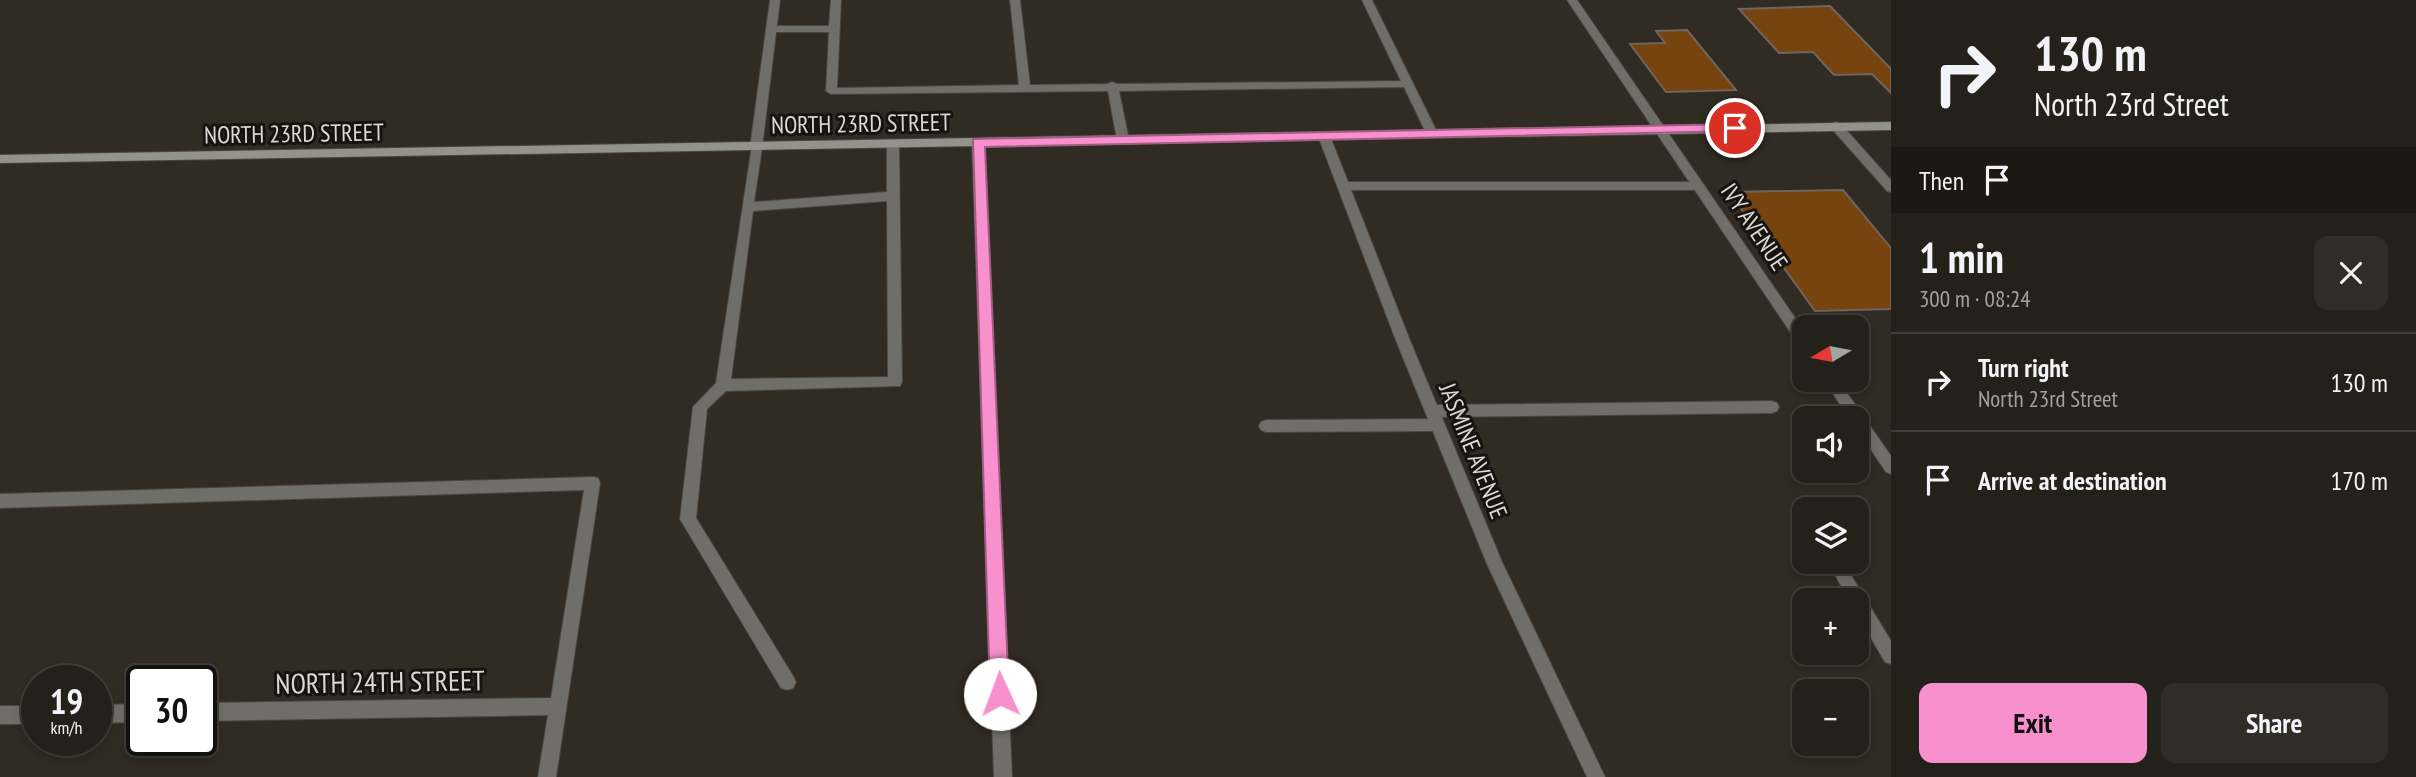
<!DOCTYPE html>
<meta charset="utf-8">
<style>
body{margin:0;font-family:"PT Sans Narrow",sans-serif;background:#302d27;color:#f1f3f6;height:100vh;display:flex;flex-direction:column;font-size:26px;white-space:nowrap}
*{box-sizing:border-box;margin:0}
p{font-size:23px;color:#a3a3a2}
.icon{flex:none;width:38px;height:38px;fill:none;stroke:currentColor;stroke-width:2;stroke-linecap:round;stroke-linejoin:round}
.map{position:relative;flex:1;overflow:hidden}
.sheet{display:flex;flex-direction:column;background:#24201a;width:525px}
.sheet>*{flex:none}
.banner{background:#24201a;color:#f1f3f6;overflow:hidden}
.needle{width:46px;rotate:260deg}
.controls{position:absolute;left:1792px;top:315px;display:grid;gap:14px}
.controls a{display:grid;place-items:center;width:77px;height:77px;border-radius:14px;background:#24201a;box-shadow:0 4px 10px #0003,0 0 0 2px #413e39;font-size:35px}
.speed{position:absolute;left:21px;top:665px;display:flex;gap:14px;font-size:35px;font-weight:700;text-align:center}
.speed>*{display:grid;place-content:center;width:91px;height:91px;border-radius:50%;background:#24201a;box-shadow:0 4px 10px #0003,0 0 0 2px #413e39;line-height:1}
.speed small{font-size:18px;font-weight:400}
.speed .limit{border:4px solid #111;border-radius:10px;background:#fff;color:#111}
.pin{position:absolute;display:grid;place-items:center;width:60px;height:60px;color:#fff;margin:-30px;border:4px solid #fff;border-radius:50%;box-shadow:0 2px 7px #0007}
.me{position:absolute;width:77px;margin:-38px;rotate:358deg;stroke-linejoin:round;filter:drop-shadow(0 0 5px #0008)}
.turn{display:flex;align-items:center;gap:24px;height:147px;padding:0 28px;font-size:32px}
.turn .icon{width:91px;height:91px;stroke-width:2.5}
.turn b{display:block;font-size:49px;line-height:60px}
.then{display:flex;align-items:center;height:66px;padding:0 28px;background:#0003;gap:14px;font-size:26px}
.round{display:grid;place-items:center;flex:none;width:74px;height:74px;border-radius:14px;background:#302d27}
.summary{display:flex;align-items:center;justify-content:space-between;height:119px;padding:0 28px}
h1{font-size:42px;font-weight:700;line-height:52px}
.button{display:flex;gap:14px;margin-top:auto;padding:14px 28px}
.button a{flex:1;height:80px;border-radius:14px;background:#f790cd;color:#111;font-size:28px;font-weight:700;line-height:80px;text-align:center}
.button a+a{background:#302d27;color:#f1f3f6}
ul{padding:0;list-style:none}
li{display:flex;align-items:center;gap:21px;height:98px;padding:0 28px;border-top:2px solid #413e39}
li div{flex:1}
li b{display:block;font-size:26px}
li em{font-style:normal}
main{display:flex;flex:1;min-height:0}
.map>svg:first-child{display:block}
</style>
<main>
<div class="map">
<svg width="1891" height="777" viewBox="0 0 1891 777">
<rect width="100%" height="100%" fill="#302b23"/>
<g fill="#77430e" stroke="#6e655e" stroke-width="2">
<polygon points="1830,6 1891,69 1891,93 1872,74 1834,75 1813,52 1779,53 1739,9"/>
<polygon points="1687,30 1736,90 1666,92 1630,44 1665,43 1656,31"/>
<polygon points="1843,190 1891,248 1891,309 1815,311 1729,192"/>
</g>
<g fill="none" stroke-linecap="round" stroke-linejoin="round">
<defs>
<g id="lane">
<polygon points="831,0 841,0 837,88 1019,85 1010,0 1020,0 1030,85 1107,84 1112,82 1117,84 1401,81 1362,0 1372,0 1438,134 1436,137 1428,137 1404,87 1119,91 1129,140 1123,144 1117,140 1108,91 831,94 826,91 829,32 772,32 767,29 772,26 829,26"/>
<polygon points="1836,122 1840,123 1891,180 1891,192 1887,191 1832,129 1832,123"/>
<path d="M893 141 899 145 902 382 900 386 726 391 707 409 696 518 793 676 796 682 793 688 787 690 781 688 680 519 693 407 716 383 752 145H760L762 148 754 202 887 192V145ZM887 201 888 377 731 379 753 211Z"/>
<polygon points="1343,182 1699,182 1705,186 1699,190 1343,190 1337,186"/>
<polygon points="1772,401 1777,403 1779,407 1777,411 1772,413 1432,417 1427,415 1425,411 1427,407 1432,405"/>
<polygon points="1438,419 1443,421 1445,425 1443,429 1438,431 1266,432 1261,430 1259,426 1261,422 1266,420"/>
<polygon points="1828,562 1843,562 1891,641 1891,664 1885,662 1857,614 1857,600 1849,600"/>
</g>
<g id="street">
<polygon points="770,0 780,0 762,148 756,152 750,148"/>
<polygon points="1567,0 1577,0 1804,331 1804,346 1799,345"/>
<polygon points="1324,132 1330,136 1409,338 1502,562 1605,777 1587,777 1487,564 1395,338 1318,136"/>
<polygon points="978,139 984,143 1012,777 994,777 972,143"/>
<polygon points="1824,380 1838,380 1891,456 1891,474 1886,472 1857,429 1857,418 1849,418"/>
<polygon points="593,477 598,478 600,483 556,777 538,777 548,715 201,721 201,703 551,698 584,490 0,508 0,494"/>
<polygon points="142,704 142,722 96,723 96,705"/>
<rect x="0" y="706" width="37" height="18"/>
</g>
<polygon id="secondary" points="1891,122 1891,130 0,163 0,155"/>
</defs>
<use href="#lane" stroke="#4c473f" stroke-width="2"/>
<use href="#street" stroke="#4c473f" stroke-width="2"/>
<use href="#secondary" stroke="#4c473f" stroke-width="2"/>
<use href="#lane" fill="#6f6e69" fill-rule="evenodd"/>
<use href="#street" fill="#6f6e69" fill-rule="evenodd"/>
<use href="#secondary" fill="#94938b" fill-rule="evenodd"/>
</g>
<polygon fill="#f790cd" stroke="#a15e85" stroke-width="2" points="1735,124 1742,128 1740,131 985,147 1009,694 1006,701 1000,704 993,701 990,694 973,139"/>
<g text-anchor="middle" stroke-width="6" stroke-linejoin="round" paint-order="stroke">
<g font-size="24" fill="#dcd9d4" stroke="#161410">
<text transform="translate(861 124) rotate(-1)" y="8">NORTH 23RD STREET</text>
<text transform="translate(294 134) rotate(-1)" y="8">NORTH 23RD STREET</text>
<text transform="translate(1754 227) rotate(56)" y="8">IVY AVENUE</text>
<text transform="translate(1473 451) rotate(68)" y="8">JASMINE AVENUE</text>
</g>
<g font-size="28" fill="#dcd9d4" stroke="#161410">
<text transform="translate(380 682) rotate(-1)" y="10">NORTH 24TH STREET</text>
</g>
</g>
</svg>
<div class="controls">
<a><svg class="needle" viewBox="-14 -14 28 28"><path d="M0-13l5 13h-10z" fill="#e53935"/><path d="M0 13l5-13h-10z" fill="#a3a3a2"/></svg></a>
<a><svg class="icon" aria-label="sound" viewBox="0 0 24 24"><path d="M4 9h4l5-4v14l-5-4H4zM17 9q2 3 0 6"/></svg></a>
<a><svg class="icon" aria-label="layers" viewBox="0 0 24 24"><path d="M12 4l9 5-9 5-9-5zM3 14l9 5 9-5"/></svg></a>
<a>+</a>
<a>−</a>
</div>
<div class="speed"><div>19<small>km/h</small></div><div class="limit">30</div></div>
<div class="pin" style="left:1735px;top:128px;background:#d93025"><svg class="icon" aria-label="arrive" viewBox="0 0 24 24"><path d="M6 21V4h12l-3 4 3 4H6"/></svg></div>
<svg class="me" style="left:1000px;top:694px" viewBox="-20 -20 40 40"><circle r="19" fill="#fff"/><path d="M0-13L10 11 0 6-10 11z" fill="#f790cd"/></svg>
</div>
<section class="sheet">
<div class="banner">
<div class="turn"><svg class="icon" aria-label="right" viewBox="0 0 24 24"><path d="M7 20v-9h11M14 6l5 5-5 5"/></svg><div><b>130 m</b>North 23rd Street</div></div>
<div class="then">Then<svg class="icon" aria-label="arrive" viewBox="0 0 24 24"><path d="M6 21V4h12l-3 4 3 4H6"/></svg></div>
</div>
<div class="summary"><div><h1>1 min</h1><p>300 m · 08:24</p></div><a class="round"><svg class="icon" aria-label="close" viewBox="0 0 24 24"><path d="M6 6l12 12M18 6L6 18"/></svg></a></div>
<ul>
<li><svg class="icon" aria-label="right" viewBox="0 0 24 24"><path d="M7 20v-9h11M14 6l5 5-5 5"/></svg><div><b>Turn right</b><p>North 23rd Street</p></div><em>130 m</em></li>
<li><svg class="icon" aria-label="arrive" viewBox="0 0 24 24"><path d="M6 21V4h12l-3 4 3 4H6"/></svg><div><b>Arrive at destination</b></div><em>170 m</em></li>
</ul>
<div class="button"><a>Exit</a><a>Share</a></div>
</section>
</main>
